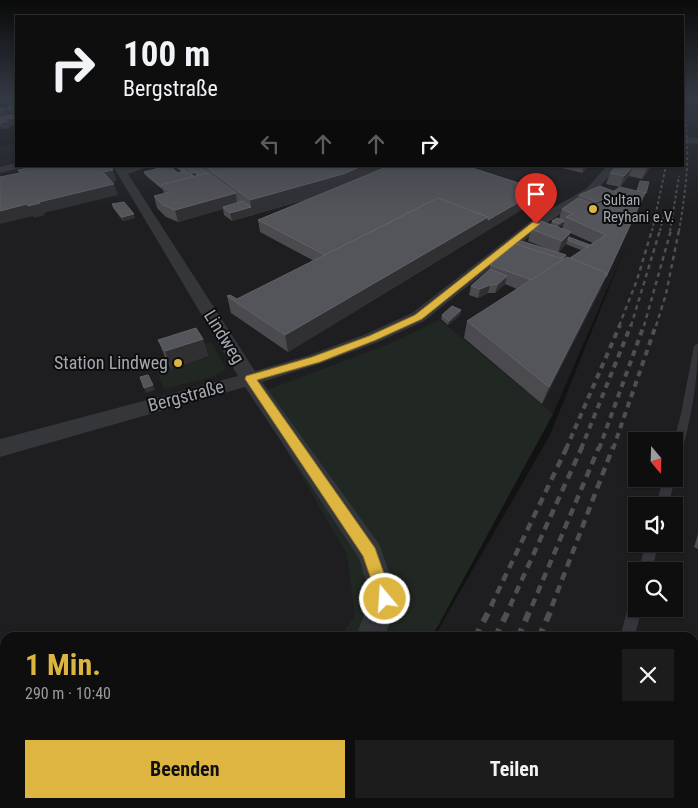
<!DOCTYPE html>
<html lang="de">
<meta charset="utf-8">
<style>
body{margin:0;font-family:"Roboto Condensed",sans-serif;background:#1c1c1c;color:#f1f3f6;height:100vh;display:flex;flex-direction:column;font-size:19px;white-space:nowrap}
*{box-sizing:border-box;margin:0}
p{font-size:16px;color:#9b9c9e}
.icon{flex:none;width:28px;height:28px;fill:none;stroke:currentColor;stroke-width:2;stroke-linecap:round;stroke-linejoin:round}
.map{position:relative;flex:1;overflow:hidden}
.sheet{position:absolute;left:0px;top:632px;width:699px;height:176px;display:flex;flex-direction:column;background:#0e0e0e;border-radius:15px 15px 0 0;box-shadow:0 1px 4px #0004,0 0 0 1px #2e2e2e}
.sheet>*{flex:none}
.top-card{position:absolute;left:15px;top:15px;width:669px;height:152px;border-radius:0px;box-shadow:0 1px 4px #0004,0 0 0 1px #2e2e2e;background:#0e0e0e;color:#f1f3f6;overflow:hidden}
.needle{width:32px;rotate:161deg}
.fabs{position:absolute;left:628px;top:432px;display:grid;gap:10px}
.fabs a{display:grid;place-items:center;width:55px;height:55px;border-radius:0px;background:#0e0e0e;box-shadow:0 1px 4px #0004,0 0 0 1px #2e2e2e;font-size:25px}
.pin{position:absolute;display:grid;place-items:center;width:42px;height:42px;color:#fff;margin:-51px -21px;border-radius:50% 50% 50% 0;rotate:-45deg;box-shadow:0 0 5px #0007}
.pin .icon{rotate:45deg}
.me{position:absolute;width:55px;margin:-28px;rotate:342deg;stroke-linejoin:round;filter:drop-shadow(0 0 4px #0008)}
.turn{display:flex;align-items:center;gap:18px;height:105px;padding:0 25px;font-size:22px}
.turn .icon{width:65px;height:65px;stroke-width:2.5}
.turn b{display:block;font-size:35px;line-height:42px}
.lanes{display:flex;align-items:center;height:48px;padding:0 25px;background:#0003;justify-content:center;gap:25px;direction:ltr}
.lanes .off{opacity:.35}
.round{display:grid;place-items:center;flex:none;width:52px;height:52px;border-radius:0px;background:#1c1c1c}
.overview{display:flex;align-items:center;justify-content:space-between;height:85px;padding:0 25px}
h1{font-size:30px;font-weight:700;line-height:38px;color:#ddb540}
.cta{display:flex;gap:10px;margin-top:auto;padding:10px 25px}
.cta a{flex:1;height:58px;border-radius:0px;background:#ddb540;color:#111;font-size:20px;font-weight:700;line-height:58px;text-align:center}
.cta a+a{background:#1c1c1c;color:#f1f3f6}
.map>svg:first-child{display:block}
</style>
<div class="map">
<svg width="698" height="808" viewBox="0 0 698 808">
<rect width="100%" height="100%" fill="#121213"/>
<path fill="#1e1e20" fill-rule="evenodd" d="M683 99H692L696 111 695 104 698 105V808H335L338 804H694V638L434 637 550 435 626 246 553 414 429 637 5 638V804H332L329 808H0V147L16 143V166H682ZM636 441H674V479H636ZM636 506H674V544H636ZM636 571H674V609H636Z"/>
<g fill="#212722">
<polygon points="440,320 553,414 432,637 340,637 355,616 347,554 254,395 389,344"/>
<polygon points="211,342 226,369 212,377 164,389 153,361 164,357 170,369 208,357 201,345"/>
<polygon points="210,804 335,804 332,808 206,808"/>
</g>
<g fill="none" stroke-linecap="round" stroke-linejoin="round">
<g fill="#35363a" fill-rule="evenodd">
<path d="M698 343C698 386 690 420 680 461L678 464 674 465V441L681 414 694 346Z"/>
<polygon points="674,477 675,479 668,506 656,506 663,479 674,479"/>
<polygon points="646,544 658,544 652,571 638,571"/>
<polygon points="636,596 636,609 642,609 634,638 620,638 629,603 631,598"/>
<polygon points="569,804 587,804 586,808 568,808"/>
</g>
<g fill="#35363a" fill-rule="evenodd">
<polygon points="693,99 698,99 698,104 695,104"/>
<polygon points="682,137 698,138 698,144 682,143"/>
<polygon points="16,163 16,166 22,166 21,168 0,173 0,167"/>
<polygon points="113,166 123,166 125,168 150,166 128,174 255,371 310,355 366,334 412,313 535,218 586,189 607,166 618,166 594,193 545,224 424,321 378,342 322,363 262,382 379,544 399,599 384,638 355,638 371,599 359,558 245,387 0,457 0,439 238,376"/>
<polygon points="233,804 270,804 268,808 231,808"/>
</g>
<g stroke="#4e4f54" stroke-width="2" stroke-dasharray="3 2.5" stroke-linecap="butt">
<polyline points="652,231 666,166"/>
<polyline points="660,231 665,209"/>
<polyline points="670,231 679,176"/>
<path d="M679 231C686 190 692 144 682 102"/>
</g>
<g stroke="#4e4f54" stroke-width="2.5" stroke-dasharray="4.5 4" stroke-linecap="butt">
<polyline points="619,326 637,280 652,230"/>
<polyline points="631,326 660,230"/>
<polyline points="644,326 671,230"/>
<polyline points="656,326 666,294 679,230"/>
</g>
<g stroke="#4e4f54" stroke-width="4" stroke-dasharray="6 5" stroke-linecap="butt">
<polyline points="566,449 620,325"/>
<polyline points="581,449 631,325"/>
<polyline points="599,449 644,325"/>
<polyline points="613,449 656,325"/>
</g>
<g stroke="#4e4f54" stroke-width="4.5" stroke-dasharray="8 6" stroke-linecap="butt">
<polyline points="491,606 567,447"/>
<polyline points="510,606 582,447"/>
<polyline points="532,606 599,447"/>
<polyline points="552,606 613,447"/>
</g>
<g stroke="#4e4f54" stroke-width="6" stroke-dasharray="10 8" stroke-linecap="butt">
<polyline points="475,638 492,605"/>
<polyline points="495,638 511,605"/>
<polyline points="518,638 532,605"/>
<polyline points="539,638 553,605"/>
<polyline points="385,808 387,804"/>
<polyline points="410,808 412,804"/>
<polyline points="441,808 443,804"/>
<polyline points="465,808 467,804"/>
</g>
</g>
<g fill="#4b4b4f" fill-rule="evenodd">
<polygon points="16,105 16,124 9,126 10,128 3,129 0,126 0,108 6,110 9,116 11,115 7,107"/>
<polygon points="174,166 466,166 543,190 539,193 536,201 288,352 231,313 227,296 237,299 314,261 260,232 258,220 318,196 232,221 224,215 223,209 178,222 166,217 157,208 154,196 164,194 163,190 145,175 144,172 178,173 181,172"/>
<polygon points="554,166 589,166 582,173"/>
<polygon points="616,166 651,166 642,179 629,176 620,187 606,184 610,173"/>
<path d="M614 191 646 193 644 196H643L600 290 542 404 464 338 467 321 517 289 505 284 495 293H488L478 298 469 295 471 286 490 269V265L550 250 528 241 531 229 551 224 552 221 559 219 562 209 578 198 579 195ZM563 223H564L562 229 558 227 563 225ZM570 233 593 243 590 245 569 237ZM566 244 568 245 581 250 570 258H565L566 255 558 253Z"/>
<polygon points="112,204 135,218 123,221 113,208"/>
<polygon points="461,310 460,315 448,325 441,319 442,315"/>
<polygon points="203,339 208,356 171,369 165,357 158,340"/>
<polygon points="698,534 698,549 694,547"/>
<polygon points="698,686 698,762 694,759 694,688"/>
<polygon points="698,763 698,774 696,772"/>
</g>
<g fill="#303033">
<polygon points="0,99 16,99 16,102 0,104"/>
<polygon points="16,109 16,115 12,116 9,110"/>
<polygon points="6,110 9,116 0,118 0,111"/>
<polygon points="16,118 16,124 9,126 10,128 3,129 0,123 5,119"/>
<polygon points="362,166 395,166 343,188 252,215 250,200"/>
<polygon points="584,166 589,166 582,173"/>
<polygon points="633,166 629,176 620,187 624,176"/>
<polygon points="648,166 651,166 642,179 647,168"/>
<polygon points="113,170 117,181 107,183 103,172"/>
<polygon points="195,172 197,179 194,178 192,173"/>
<polygon points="114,184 118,195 44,213 45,215 34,218 28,206 39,202"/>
<polygon points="544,186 543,190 539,193 536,201 288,352 285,335 488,217"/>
<polygon points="236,193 237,204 223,207 223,209 178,222 175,210"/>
<polygon points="618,193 612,208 592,217 597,202"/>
<polygon points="27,204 33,216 0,224 0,211"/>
<polygon points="251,207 252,215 232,221 230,213"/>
<polygon points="134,214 135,218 123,221 122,217"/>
<polygon points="564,221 563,225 558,228 559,224"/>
<polygon points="571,232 566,244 558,253 562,241"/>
<polygon points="607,273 600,290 542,404 549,387"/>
<polygon points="507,276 505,284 495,293 498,284"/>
<polygon points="490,285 488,293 478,298 480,289"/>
<polygon points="461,310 460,315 448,325 449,321"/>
<polygon points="203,339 208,356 171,369 165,351"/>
<polygon points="153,385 155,390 146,393 144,388"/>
</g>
<g fill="#54555a" stroke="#616268">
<polygon points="16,105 16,109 9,110 7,107"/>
<polygon points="3,107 6,110 0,111 0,108"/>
<polygon points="16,114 16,118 5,119 7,121 0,123 0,117"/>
<polygon points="37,166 111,166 113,170 103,172 114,184 39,202 40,203 28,206 27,204 0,211 0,177 20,173 18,170"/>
<polygon points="167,166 170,166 178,173 186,171 193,176 194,176 161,185 161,187 144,172"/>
<polygon points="178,166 184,166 185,170 182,170"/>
<polygon points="185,166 198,166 207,173 199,175 195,172 192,173"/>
<polygon points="205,166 362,166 343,174 250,200"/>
<polygon points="389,166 466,166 540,190 488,220 488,217 438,198 325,255 258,220"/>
<polygon points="616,166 633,166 624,176 610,173"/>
<polygon points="638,166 648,166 647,168"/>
<polygon points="208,173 236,193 175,210 163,205 154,196 170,192 161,185"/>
<polygon points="640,181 649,182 646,193 637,191"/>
<polygon points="540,185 544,186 539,190 535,188"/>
<polygon points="600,186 618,193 597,202 579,195"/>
<polygon points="620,187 645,193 606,277 607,273 570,258 606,235 566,217 573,214 562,209 578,198 596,205 617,196 618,193 614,191"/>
<polygon points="438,198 488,217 285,335 227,296 230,295 237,299"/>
<polygon points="243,201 251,207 230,213 223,207"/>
<polygon points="124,202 134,214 122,217 112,204"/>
<polygon points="557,218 564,221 559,224 552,221"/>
<polygon points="541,221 571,232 562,241 531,229"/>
<polygon points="569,237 590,245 586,247 568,240"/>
<polygon points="521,241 566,255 560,259 517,244"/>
<polygon points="515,244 563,259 532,280 490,265"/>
<polygon points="567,257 607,273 549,387 467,321"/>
<polygon points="490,269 507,276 498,284 490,285 480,289 471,286"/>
<polygon points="452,306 461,310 449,321 442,315"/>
<polygon points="196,328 203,339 165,351 158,340"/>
<polygon points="148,375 153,385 144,388 140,377"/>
<polygon points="698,704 698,745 694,742 694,723"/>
</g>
<linearGradient id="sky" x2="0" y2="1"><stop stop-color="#0a0a0a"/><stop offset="0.46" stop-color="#333944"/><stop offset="1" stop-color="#333944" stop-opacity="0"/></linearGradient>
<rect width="698" height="213" fill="url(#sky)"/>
<polygon fill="#ddb540" stroke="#90762a" points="533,222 540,224 422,319 376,340 320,362 257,380 375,548 393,599 391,605 385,607 380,605 363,556 245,379 246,376 312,357 369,336 415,315"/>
<g fill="#ddb540" stroke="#0d0d0e" stroke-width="2">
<circle cx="593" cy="209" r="5"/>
<circle cx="178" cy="363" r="5"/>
</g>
<g text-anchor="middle" stroke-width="4" stroke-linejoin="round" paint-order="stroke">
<g font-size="15" fill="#a5a8b2" stroke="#0d0d0e" text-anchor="start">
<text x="603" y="205">Sultan<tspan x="603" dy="17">Reyhani e.V.</tspan></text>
</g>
<g font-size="18" fill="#a5a8b2" stroke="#0d0d0e">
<text transform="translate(224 337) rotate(58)" y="6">Lindweg</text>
<text transform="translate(186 396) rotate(-15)" y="6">Bergstraße</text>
</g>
<g font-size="18" fill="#a5a8b2" stroke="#0d0d0e" text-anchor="end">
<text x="168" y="369">Station Lindweg</text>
</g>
</g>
</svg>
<div class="fabs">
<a><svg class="needle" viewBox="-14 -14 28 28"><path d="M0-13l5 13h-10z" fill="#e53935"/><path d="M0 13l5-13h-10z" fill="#9b9c9e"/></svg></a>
<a><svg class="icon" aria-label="sound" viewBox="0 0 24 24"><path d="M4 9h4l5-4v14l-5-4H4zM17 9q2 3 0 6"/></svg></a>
<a><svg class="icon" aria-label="search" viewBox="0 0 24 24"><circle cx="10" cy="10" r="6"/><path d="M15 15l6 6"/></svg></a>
</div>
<div class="pin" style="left:536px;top:224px;background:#d93025"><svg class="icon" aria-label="arrive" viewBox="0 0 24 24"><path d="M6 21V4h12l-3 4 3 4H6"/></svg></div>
<svg class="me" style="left:385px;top:599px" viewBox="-20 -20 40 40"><circle r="17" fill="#ddb540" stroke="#fff" stroke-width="3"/><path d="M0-11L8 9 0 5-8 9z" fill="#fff"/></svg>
<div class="top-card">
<div class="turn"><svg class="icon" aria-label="right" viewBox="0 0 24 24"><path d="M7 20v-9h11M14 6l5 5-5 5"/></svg><div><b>100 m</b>Bergstraße</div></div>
<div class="lanes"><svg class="icon off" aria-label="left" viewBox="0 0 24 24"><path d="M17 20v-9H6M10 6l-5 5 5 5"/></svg><svg class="icon off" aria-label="ahead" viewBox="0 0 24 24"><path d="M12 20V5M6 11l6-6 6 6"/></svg><svg class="icon off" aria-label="ahead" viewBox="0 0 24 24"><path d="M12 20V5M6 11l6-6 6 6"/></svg><svg class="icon" aria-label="right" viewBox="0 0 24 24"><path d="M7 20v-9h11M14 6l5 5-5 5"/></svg></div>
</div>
<section class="sheet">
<div class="overview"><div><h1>1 Min.</h1><p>290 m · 10:40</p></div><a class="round"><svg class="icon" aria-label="close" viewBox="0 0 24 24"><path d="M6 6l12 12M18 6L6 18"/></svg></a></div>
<div class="cta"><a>Beenden</a><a>Teilen</a></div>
</section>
</div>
